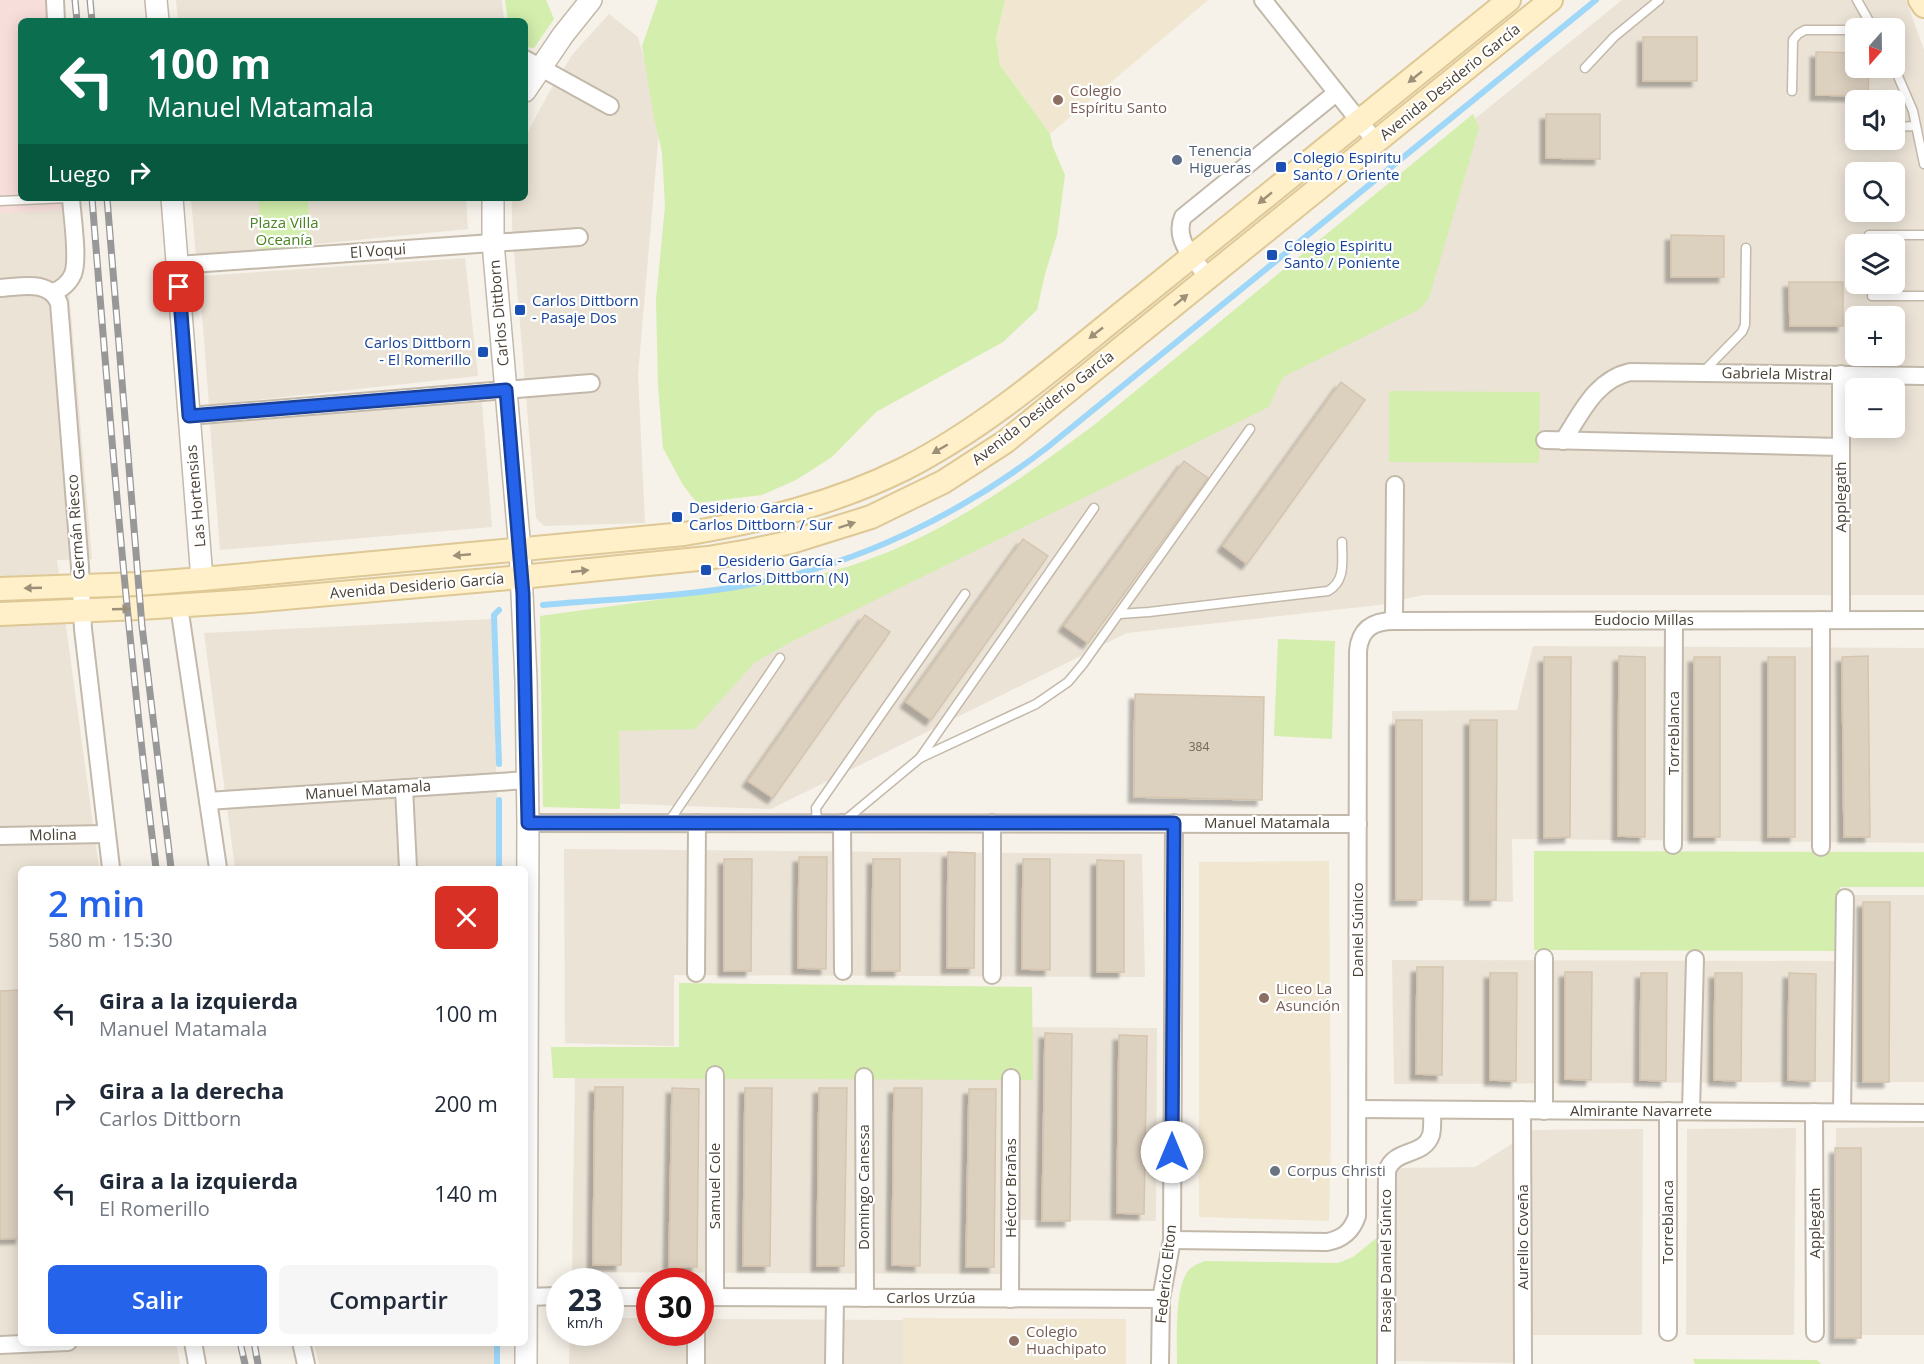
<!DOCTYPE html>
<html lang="es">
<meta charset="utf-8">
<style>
body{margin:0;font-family:"Open Sans",sans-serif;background:#f6f6f7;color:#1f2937;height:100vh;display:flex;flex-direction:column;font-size:22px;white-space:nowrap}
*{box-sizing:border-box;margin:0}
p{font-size:20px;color:#747a83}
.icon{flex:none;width:33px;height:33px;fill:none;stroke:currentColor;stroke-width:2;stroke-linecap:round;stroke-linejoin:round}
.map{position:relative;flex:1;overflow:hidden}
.drawer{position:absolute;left:18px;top:866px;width:510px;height:480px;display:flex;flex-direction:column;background:#fff;border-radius:9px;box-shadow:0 3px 15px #0003}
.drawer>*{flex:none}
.top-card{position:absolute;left:18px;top:18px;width:510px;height:183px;border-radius:9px;box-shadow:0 3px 15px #0003;background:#0b6e4f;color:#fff;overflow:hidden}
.needle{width:39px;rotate:200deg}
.buttons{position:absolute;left:1845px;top:18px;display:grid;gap:12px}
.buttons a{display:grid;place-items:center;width:60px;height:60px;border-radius:9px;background:#fff;box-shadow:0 3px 15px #0003;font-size:30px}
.speed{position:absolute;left:546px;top:1268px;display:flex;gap:12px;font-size:30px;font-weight:700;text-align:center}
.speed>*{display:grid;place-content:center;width:78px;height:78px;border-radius:50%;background:#fff;box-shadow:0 3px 15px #0003;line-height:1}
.speed small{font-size:15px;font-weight:400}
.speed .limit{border:9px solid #d22;background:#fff;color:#111}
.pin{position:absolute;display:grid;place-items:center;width:51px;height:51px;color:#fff;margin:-26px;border-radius:12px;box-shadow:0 3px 9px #0006}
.me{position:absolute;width:66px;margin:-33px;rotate:0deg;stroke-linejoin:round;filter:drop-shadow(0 0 4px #0008)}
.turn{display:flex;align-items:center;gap:21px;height:126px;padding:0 30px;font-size:27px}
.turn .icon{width:78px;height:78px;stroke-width:2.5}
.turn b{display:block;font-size:42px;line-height:51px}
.then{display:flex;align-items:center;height:57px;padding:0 30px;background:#0003;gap:12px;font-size:22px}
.round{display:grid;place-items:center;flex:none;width:63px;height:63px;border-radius:9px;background:#f6f6f7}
.summary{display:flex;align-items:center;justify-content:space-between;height:102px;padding:0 30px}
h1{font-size:36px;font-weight:600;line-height:45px;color:#2563eb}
.primary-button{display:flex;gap:12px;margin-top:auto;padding:12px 30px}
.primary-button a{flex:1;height:69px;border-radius:9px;background:#2563eb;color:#fff;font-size:24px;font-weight:600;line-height:69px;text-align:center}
.primary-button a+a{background:#f6f6f7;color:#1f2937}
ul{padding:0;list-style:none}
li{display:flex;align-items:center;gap:18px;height:90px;padding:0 30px}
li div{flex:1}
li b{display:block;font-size:22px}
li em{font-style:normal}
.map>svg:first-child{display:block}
</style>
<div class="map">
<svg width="1924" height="1364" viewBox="0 0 1924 1364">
<defs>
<filter id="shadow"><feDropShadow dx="-5.5" dy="5.5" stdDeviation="1.5" flood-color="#0004"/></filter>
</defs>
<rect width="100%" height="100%" fill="#f6f1e9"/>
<g fill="#ebe3d6" fill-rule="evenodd">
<polygon points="0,0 46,0 21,21 21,198 61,198 92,559 57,560 99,868 21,868 21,1342 176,1343 180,1364 0,1364"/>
<polygon points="176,0 502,0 504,21 178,21"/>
<path d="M1622 0H1906L1924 50V595H1423L1379 605 1127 633 771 809 544 801V615L733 613 974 523ZM1856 28H1894V68H1856ZM1856 100H1894V140H1856ZM1856 172H1894V212H1856ZM1856 244H1894V284H1856ZM1856 316H1894V356H1856ZM1856 388H1894V428H1856Z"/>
<polygon points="609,14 638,37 660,119 638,375 645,523 544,526 536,518 512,226 512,198 525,198 525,138 547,96 572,55"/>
<polygon points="191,198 466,198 468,229 196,256"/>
<polygon points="465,258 478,376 209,405 199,276"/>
<polygon points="482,402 492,527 220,550 210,424 214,420"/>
<polygon points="492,619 497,799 497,868 235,868 204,633"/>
<polygon points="1533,646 1924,648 1924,843 1512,839 1513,902 1392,899 1392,711 1517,710"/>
<polygon points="564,849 1142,854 1145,977 674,975 674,1046 565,1043"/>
<polygon points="1851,895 1924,895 1924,1082 1850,1082"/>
<polygon points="1392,960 1835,961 1834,1082 1394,1084"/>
<polygon points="1023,1027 1157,1028 1156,1221 1003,1220 1001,1274 572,1272 575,1072"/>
<polygon points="1924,1127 1924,1335 1835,1335 1836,1128"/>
<polygon points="1796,1128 1794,1335 1686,1335 1687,1129"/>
<polygon points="1643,1129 1642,1335 1518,1335 1517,1363 1395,1361 1394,1168 1475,1167 1534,1130"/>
<polygon points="611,1318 649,1318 650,1332 700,1332 701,1319 903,1320 903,1364 569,1364 570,1332 610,1332"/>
<polygon points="314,1343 494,1343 494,1364 319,1364"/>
</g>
<g fill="#f1e7d1">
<polygon points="1005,0 1208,0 1050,134 1000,65 996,38"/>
<polygon points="1329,861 1331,1134 1329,1221 1199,1217 1199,862"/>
<polygon points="903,1318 1126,1319 1126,1364 903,1364"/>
</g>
<polygon fill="#f7dedb" points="0,0 46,0 48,21 21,21 21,198 61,198 62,210 0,214"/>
<g fill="#d3eead">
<polygon points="505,0 546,0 554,19 534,48 525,47 525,21 508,21"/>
<polygon points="658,0 1005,0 996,38 1000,65 1050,134 1053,147 1065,175 1057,235 1045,274 1037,310 1003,342 876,412 832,457 796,480 762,495 697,503 683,485 663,448 658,385 656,300 665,206 662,152 654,118 642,46"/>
<path d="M1473 114 1479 128 1429 298 1420 309 1285 376 1279 384 1269 407 940 568 793 641 755 662 695 729 619 731 620 809 543 807 540 616C596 608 651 601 707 593 749 587 792 583 833 571 931 544 1013 485 1094 425Z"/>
<polygon points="259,198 308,198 310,265 261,268"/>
<polygon points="1389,391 1540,392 1539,463 1389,462"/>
<polygon points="1278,639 1335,641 1332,739 1274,736"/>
<polygon points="1534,851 1924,852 1924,887 1840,887 1840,951 1534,950"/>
<polygon points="679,983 1032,987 1033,1080 553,1078 551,1047 679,1047"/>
<path d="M1379 1236 1377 1364H1177C1177 1341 1175 1293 1186 1274 1190 1266 1198 1264 1205 1261L1338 1263 1353 1257Z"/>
<polygon points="1693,1359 1817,1360 1821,1364 1695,1364"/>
</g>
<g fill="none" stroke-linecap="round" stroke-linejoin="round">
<g stroke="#9fd7f9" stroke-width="6">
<path d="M543 605C609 599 682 597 747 585 856 566 962 514 1049 446L1596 0"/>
<polyline points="499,610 494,615 499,764"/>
<polyline points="499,868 499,800"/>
<polyline points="497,1342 497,1364"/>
</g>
</g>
<g fill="#dcd0bf" stroke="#d5c5af" stroke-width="1.5" filter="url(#shadow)">
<rect x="1643" y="37" width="54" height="44"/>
<polygon points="1816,52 1856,53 1856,68 1869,68 1868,96 1816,95"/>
<polygon points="1546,114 1600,114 1600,159 1546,158"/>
<polygon points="1671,235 1724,236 1724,277 1671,277"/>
<polygon points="1789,282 1843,282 1843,326 1790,326"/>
<polygon points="1341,382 1365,400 1247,564 1223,546"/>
<polygon points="1184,461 1208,478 1088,643 1064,626"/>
<polygon points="1023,539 1048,556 931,720 906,702"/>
<polygon points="865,615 890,632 773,798 748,781"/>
<polygon points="1619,656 1645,657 1645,837 1618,836"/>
<polygon points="1868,656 1870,837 1844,837 1842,657"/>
<polygon points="1544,657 1571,657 1570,837 1544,838"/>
<rect x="1694" y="657" width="26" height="180"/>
<rect x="1768" y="657" width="27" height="180"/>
<polygon points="1135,694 1264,697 1262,800 1134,797"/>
<rect x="1396" y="720" width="26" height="180"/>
<polygon points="1470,720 1497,720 1496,900 1470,900"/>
<polygon points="948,852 975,853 974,968 947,968"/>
<polygon points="799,857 827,857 826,969 798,968"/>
<polygon points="724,859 752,859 751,971 724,971"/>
<polygon points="873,859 900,859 900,971 872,971"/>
<polygon points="1023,859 1050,859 1050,970 1022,969"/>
<polygon points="1097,860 1124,861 1124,972 1097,972"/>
<polygon points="1863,902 1890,902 1889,1082 1863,1082"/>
<polygon points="1417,967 1443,967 1442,1075 1416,1074"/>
<polygon points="1565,972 1592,972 1591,1080 1565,1079"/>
<polygon points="1490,973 1517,973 1516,1081 1490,1080"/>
<polygon points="1641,973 1667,973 1666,1081 1640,1080"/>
<polygon points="1715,973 1742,973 1741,1081 1714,1080"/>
<polygon points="1789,973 1816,974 1815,1081 1788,1080"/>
<polygon points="21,990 21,1238 0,1239 0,991"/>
<polygon points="1045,1033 1072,1034 1070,1221 1042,1221"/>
<polygon points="1119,1035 1147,1036 1144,1214 1117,1213"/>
<polygon points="595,1087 623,1087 621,1265 593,1265"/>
<polygon points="672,1088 699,1089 697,1267 669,1267"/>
<polygon points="745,1088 772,1088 770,1266 743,1266"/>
<polygon points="819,1088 847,1088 844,1266 817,1266"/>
<polygon points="894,1088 922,1088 920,1266 892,1265"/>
<polygon points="969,1089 996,1089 994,1267 966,1267"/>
<rect x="1835" y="1148" width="26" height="190"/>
</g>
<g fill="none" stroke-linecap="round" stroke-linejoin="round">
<defs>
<g id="service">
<polyline points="1857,0 1873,28"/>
<polyline points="1894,67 1913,111 1924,164"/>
<polyline points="1585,68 1614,37 1659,0"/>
<polyline points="1792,91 1793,40 1798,34 1805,30 1856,30"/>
<polyline points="1894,127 1916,126"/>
<polyline points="0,201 68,198"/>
<polyline points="1869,235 1924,235"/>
<polyline points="1872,296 1924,296"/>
<polyline points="1702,373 1742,332 1745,325 1746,248"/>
<path d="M1119 614 1149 612 1328 591C1346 581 1342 561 1342 542"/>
<polyline points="920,758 1094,508"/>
<polyline points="843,822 920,758 1036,704 1068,682 1083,664 1250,429"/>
<polyline points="668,823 780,658"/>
<polyline points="817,823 816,808 965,594"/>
</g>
<g id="minor">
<polyline points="55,0 56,21"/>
<polyline points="1263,0 1376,142"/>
<polyline points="525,59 610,106"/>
<polyline points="177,265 579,237"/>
<path d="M1209 278C1195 261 1173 240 1183 217L1336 93"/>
<path d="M0 288C21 287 49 279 59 303L80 567 83 629 111 868"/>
<path d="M53 292C62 289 69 283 73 274 79 259 72 216 71 198"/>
<polyline points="189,416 591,383"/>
<polyline points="1545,440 1841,447"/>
<path d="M1563 441C1581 414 1595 380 1630 372L1924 376"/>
<polyline points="179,606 218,868"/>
<polyline points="1841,620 1841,374"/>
<polyline points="1394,621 1395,485"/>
<polyline points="404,788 408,868"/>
<polyline points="208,801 528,780"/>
<polyline points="528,823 1358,824"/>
<polyline points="842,823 843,971"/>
<polyline points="0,836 106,834"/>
<polyline points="1673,845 1674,620"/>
<polyline points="1821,847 1821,620"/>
<polyline points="696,973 697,823"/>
<polyline points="992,975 992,823"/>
<polyline points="864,1077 865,1298"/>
<polyline points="1358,1109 1924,1113"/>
<polyline points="1522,1110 1523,1364"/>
<polyline points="1544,1111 1544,958"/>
<polyline points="1691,1111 1695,959"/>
<polyline points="1814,1112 1815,1333"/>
<polyline points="1842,1112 1845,898"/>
<path d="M1172 1240 1327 1242C1343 1239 1352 1231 1357 1216L1358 651C1360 629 1373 621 1394 621L1924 620"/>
<polyline points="525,1297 560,1296"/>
<polyline points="610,1297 650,1297"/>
<polyline points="700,1297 1161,1299"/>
<polyline points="715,1297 715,1075"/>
<polyline points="1010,1299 1011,1078"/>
<polyline points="1668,1332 1668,1111"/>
<polyline points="193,1342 197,1364"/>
<polyline points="301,1342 306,1364"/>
<polyline points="0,1345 68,1342"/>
<polyline points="696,1364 696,1332"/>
<polyline points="834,1364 835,1298"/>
<polyline points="1160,1364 1161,1299 1172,1240 1174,823"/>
<path d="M1386 1364 1387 1171C1394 1148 1424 1157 1431 1135 1433 1127 1432 1117 1432 1110"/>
</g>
<g id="tertiary">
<polyline points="156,0 158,21"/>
<polyline points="525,91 563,35 591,0"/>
<polyline points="172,198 202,579"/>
<polyline points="493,198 493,243 520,550 526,680 528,823 526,1364"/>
</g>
<g id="secondary">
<polyline points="1920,0 1924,6"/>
<path d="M0 589 138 584 202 579 684 534C762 521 833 504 904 469 992 424 1066 357 1143 296 1265 198 1387 99 1509 0"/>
<polyline points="0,614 140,608 250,601 521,577 708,558 749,551 791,542 871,517 943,482 1005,442 1551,0"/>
</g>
</defs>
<use href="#service" stroke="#c3b9aa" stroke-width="11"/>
<use href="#minor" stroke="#c3b9aa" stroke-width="20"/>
<use href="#tertiary" stroke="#c3b9aa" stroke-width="24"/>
<use href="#secondary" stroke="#dec895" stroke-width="26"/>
<use href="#service" stroke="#fff" stroke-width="8"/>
<use href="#minor" stroke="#fff" stroke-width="16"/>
<use href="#tertiary" stroke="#fff" stroke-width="21"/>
<use href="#secondary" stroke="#fff0c9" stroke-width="22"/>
<defs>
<g id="rail">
<polyline points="75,0 77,21"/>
<polyline points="90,0 92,21"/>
<path d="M92 198C110 422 128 646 156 868"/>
<polyline points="107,198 142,626 171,868"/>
<polyline points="240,1342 245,1364"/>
<polyline points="254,1342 258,1364"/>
</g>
</defs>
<use href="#rail" stroke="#989898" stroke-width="7"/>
<use href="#rail" stroke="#fff" stroke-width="4.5" stroke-dasharray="14" stroke-linecap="butt"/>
</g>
<defs><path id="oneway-solid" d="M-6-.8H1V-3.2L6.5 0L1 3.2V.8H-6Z" transform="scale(1.5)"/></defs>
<g fill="#9c9078">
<use href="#oneway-solid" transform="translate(1415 77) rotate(141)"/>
<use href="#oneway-solid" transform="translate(1265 198) rotate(141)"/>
<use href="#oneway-solid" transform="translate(1181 300) rotate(-39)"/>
<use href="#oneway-solid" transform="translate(1096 333) rotate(142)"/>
<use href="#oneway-solid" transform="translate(940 449) rotate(150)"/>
<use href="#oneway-solid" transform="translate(847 525) rotate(-18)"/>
<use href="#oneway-solid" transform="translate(462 555) rotate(175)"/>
<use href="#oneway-solid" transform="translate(580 571) rotate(-6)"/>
<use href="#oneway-solid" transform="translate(33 588) rotate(178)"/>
<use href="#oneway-solid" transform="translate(121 609) rotate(-2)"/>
</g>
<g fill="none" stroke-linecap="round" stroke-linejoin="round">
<defs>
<polyline id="route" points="179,287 189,416 506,390 523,594 528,823 1174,823 1172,1152"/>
</defs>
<use href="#route" stroke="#184099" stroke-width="15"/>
<use href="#route" stroke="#2563eb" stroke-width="10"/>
</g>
<g fill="#8d6e63" stroke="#fff" stroke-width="2">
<circle cx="1058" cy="100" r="6"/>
<circle cx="1264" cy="998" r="6"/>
<circle cx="1014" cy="1341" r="6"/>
</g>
<circle fill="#5c6f8a" stroke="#fff" stroke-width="2" cx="1177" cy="160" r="6"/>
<g fill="#1a4fb4" stroke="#fff" stroke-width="2">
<rect x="1275" y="161" width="12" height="12" rx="3"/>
<rect x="1266" y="249" width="12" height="12" rx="3"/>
<rect x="514" y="304" width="12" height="12" rx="3"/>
<rect x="477" y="346" width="12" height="12" rx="3"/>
<rect x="671" y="511" width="12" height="12" rx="3"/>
<rect x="700" y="564" width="12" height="12" rx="3"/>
</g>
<circle fill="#6b7280" stroke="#fff" stroke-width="2" cx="1275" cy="1171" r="6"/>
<g text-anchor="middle" stroke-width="4.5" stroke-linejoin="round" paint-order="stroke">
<g font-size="12" fill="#6f6658">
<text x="1199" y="751">384</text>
</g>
<g font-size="15" fill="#4b4236" stroke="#fff">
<text transform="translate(1450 82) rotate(-39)" y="5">Avenida Desiderio García</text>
<text transform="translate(378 251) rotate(-4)" y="5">El Voqui</text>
<text transform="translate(499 313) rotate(-95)" y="5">Carlos Dittborn</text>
<text transform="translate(1777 374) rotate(1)" y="5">Gabriela Mistral</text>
<text transform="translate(1043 408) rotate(-38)" y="5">Avenida Desiderio García</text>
<text transform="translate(196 496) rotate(-95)" y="5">Las Hortensias</text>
<text transform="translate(1841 497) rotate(-90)" y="5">Applegath</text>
<text transform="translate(76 527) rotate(-94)" y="5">Germán Riesco</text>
<text transform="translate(417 586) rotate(-5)" y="5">Avenida Desiderio García</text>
<text x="1644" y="625">Eudocio Millas</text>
<text transform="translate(1674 733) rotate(-90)" y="5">Torreblanca</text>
<text transform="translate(368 790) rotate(-4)" y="5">Manuel Matamala</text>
<text x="1267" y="828">Manuel Matamala</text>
<text transform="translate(53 835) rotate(-1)" y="5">Molina</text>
<text transform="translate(1358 930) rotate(-90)" y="5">Daniel Súnico</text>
<text x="1641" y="1116">Almirante Navarrete</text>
<text transform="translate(715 1186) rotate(-90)" y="5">Samuel Cole</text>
<text transform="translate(864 1187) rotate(-90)" y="5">Domingo Canessa</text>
<text transform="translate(1011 1188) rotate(-90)" y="5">Héctor Brañas</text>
<text transform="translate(1668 1222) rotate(-90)" y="5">Torreblanca</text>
<text transform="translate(1815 1223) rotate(-90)" y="5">Applegath</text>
<text transform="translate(1523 1237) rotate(-90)" y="5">Aurelio Coveña</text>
<text transform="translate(1386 1261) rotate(-90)" y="5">Pasaje Daniel Súnico</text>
<text transform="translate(1166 1274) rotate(-84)" y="5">Federico Elton</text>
<text x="931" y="1303">Carlos Urzúa</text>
</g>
<g font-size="15" fill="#785e54" stroke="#fff" text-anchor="start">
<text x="1070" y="96">Colegio<tspan x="1070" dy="17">Espíritu Santo</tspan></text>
<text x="1276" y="994">Liceo La<tspan x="1276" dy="17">Asunción</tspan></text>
<text x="1026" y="1337">Colegio<tspan x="1026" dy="17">Huachipato</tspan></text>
</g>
<g font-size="15" fill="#4e5e75" stroke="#fff" text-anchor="start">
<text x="1189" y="156">Tenencia<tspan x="1189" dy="17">Higueras</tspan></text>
</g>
<g font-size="15" fill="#164399" stroke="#fff" text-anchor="start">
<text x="1293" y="163">Colegio Espiritu<tspan x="1293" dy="17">Santo / Oriente</tspan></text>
<text x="1284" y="251">Colegio Espiritu<tspan x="1284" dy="17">Santo / Poniente</tspan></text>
<text x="532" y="306">Carlos Dittborn<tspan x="532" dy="17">- Pasaje Dos</tspan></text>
<text x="471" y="348" text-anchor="end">Carlos Dittborn<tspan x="471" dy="17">- El Romerillo</tspan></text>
<text x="689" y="513">Desiderio Garcia -<tspan x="689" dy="17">Carlos Dittborn / Sur</tspan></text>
<text x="718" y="566">Desiderio García -<tspan x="718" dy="17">Carlos Dittborn (N)</tspan></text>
</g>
<g font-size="15" fill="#4a8421" stroke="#fff">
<text x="284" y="228">Plaza Villa<tspan x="284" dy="17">Oceanía</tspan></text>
</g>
<g font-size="15" fill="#5b616d" stroke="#fff" text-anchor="start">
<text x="1287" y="1176">Corpus Christi</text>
</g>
</g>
</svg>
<div class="buttons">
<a><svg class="needle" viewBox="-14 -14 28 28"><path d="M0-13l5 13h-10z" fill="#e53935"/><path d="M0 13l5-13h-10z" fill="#747a83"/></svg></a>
<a><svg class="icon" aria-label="sound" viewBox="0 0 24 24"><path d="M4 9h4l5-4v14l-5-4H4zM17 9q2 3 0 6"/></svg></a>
<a><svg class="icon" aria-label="search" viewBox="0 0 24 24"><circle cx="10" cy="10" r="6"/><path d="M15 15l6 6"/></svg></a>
<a><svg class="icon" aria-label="layers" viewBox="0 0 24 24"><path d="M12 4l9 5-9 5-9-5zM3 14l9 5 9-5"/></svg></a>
<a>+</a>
<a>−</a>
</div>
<div class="speed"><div>23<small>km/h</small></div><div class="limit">30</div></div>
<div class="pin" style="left:179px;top:287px;background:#d93025"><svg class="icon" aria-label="arrive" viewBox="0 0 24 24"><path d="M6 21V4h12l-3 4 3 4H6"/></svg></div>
<svg class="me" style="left:1172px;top:1152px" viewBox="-20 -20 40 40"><circle r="19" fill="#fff"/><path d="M0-13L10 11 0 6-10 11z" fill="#2563eb"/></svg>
<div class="top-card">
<div class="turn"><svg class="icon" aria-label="left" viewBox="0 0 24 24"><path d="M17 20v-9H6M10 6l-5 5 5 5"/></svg><div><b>100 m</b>Manuel Matamala</div></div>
<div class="then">Luego<svg class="icon" aria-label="right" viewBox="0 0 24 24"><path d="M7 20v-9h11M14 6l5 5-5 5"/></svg></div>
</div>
<section class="drawer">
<div class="summary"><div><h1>2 min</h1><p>580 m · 15:30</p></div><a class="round" style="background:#d93025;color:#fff"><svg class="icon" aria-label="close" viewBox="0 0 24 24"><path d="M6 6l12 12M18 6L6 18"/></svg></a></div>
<ul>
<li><svg class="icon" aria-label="left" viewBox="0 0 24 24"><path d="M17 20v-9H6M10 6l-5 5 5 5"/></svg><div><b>Gira a la izquierda</b><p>Manuel Matamala</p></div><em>100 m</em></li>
<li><svg class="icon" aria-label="right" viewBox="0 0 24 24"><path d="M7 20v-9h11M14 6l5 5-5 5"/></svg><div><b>Gira a la derecha</b><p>Carlos Dittborn</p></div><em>200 m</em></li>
<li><svg class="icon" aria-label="left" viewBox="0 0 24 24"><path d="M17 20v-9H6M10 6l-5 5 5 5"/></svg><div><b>Gira a la izquierda</b><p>El Romerillo</p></div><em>140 m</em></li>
</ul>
<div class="primary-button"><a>Salir</a><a>Compartir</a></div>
</section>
</div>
